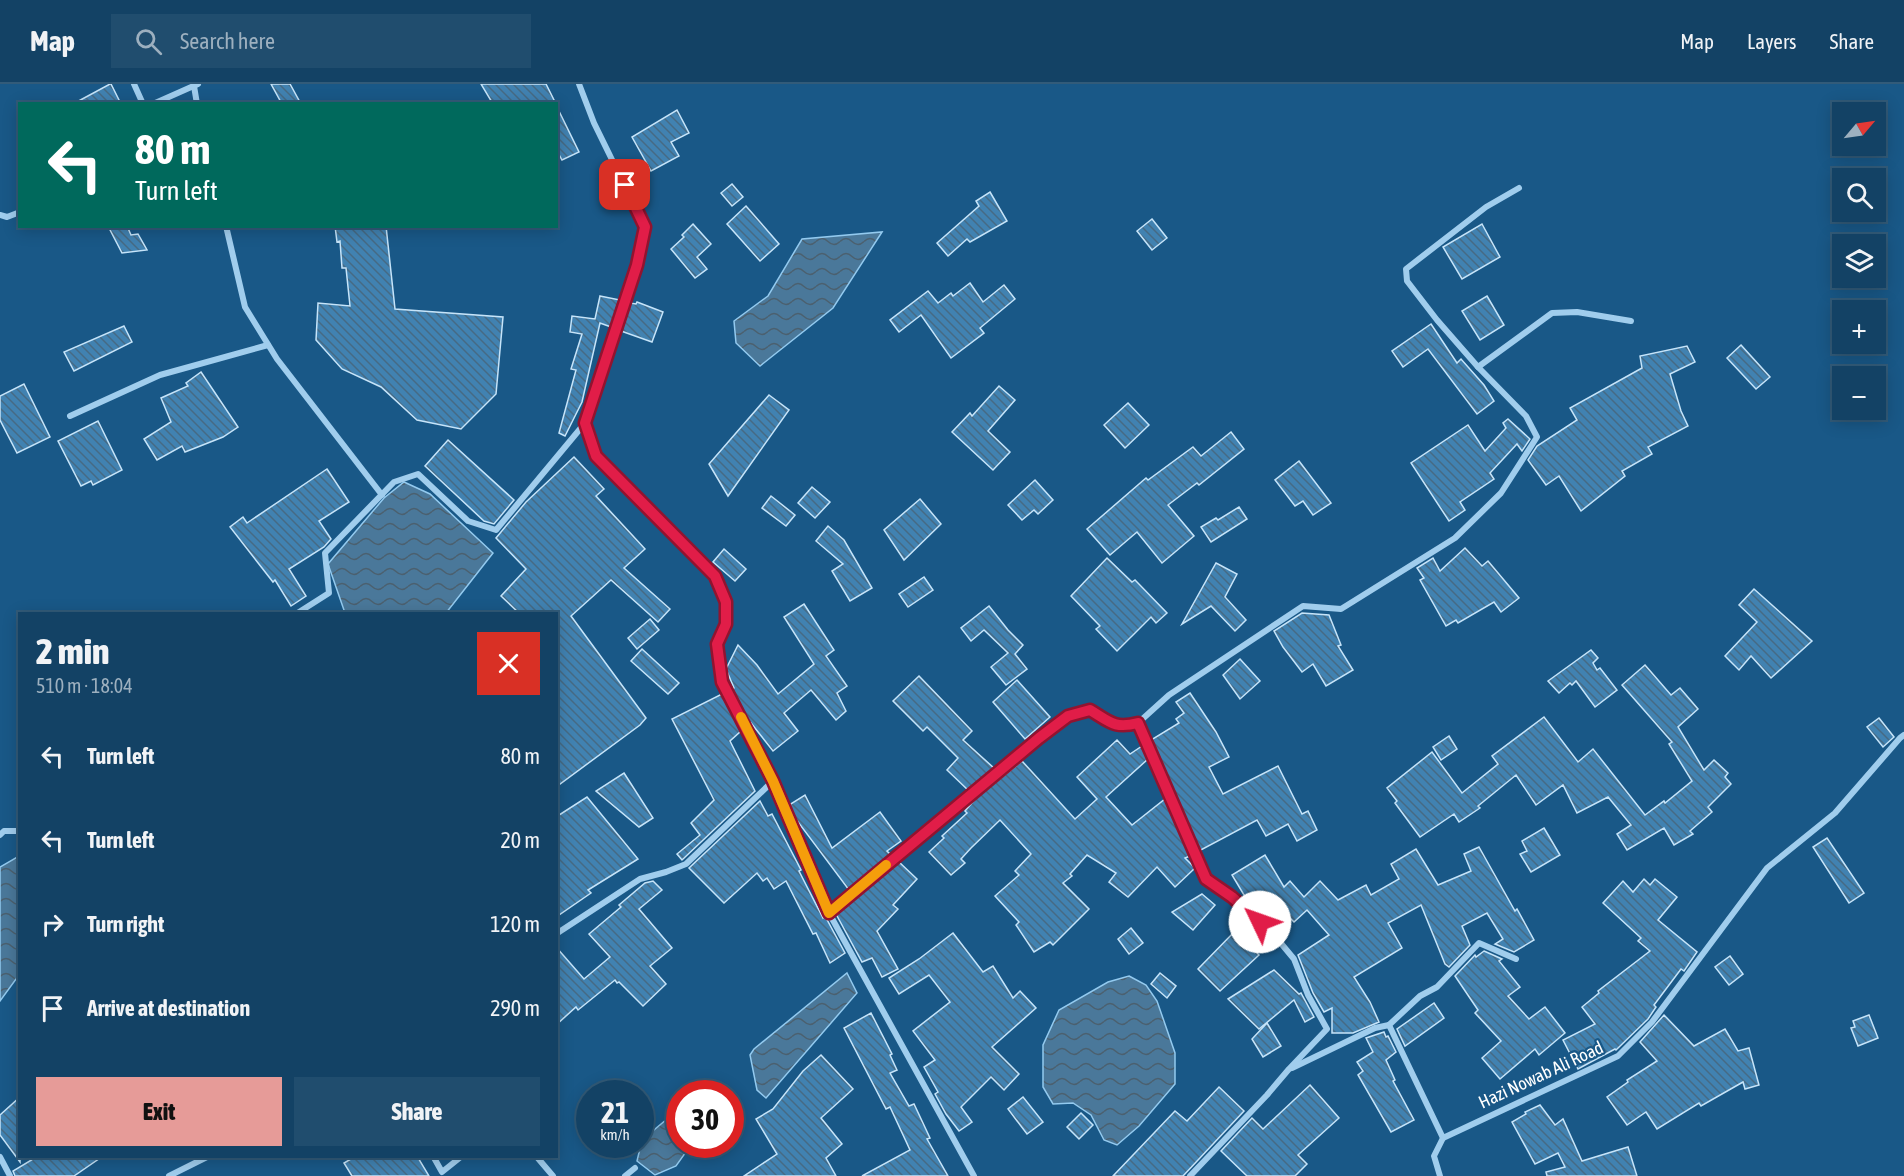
<!DOCTYPE html>
<meta charset="utf-8">
<style>
body{margin:0;font-family:"Asap Condensed",sans-serif;background:#204d6e;color:#f1f3f6;height:100vh;display:flex;flex-direction:column;font-size:22px;white-space:nowrap}
*{box-sizing:border-box;margin:0}
p{font-size:20px;color:#9db0bf}
.icon{flex:none;width:33px;height:33px;fill:none;stroke:currentColor;stroke-width:2;stroke-linecap:round;stroke-linejoin:round}
.map{position:relative;flex:1;overflow:hidden}
.side{position:absolute;left:18px;top:528px;width:540px;height:546px;display:flex;flex-direction:column;background:#134265;border-radius:0px;box-shadow:0 3px 15px #0003,0 0 0 2px #325b79}
.side>*{flex:none}
.guide{position:absolute;left:18px;top:18px;width:540px;height:126px;border-radius:0px;box-shadow:0 3px 15px #0003,0 0 0 2px #325b79;background:#00695c;color:#fff;overflow:hidden}
.needle{width:39px;rotate:61deg}
.fabs{position:absolute;left:1832px;top:18px;display:grid;gap:12px}
.fabs a{display:grid;place-items:center;width:54px;height:54px;border-radius:0px;background:#134265;box-shadow:0 3px 15px #0003,0 0 0 2px #325b79;font-size:30px}
.speed{position:absolute;left:576px;top:996px;display:flex;gap:12px;font-size:30px;font-weight:700;text-align:center}
.speed>*{display:grid;place-content:center;width:78px;height:78px;border-radius:50%;background:#134265;box-shadow:0 3px 15px #0003,0 0 0 2px #325b79;line-height:1}
.speed small{font-size:15px;font-weight:400}
.speed .limit{border:9px solid #d22;background:#fff;color:#111}
.pin{position:absolute;display:grid;place-items:center;width:51px;height:51px;color:#fff;margin:-26px;border-radius:12px;box-shadow:0 3px 9px #0006}
.me{position:absolute;width:66px;margin:-33px;rotate:312deg;stroke-linejoin:round;filter:drop-shadow(0 0 4px #0008)}
.turn{display:flex;align-items:center;gap:21px;height:126px;padding:0 18px;font-size:27px}
.turn .icon{width:78px;height:78px;stroke-width:2.5}
.turn b{display:block;font-size:42px;line-height:51px}
.round{display:grid;place-items:center;flex:none;width:63px;height:63px;border-radius:0px;background:#204d6e}
.summary{display:flex;align-items:center;justify-content:space-between;height:102px;padding:0 18px}
h1{font-size:36px;font-weight:800;line-height:45px}
.action{display:flex;gap:12px;margin-top:auto;padding:12px 18px}
.action a{flex:1;height:69px;border-radius:0px;background:#e69b98;color:#111;font-size:24px;font-weight:800;line-height:69px;text-align:center}
.action a+a{background:#204d6e;color:#f1f3f6}
ul{padding:0;list-style:none}
li{display:flex;align-items:center;gap:18px;height:84px;padding:0 18px}
li div{flex:1}
li b{display:block;font-size:22px}
li em{font-style:normal}
header{display:flex;align-items:center;gap:36px;box-sizing:border-box;height:84px;padding:0 30px;background:#134265;border-bottom:2px solid #325b79}
header strong{font-size:28px}
nav{display:flex;gap:33px;margin-inline-start:auto;font-size:21px}
.search{width:420px;height:54px;background:#204d6e;display:flex;align-items:center;gap:15px;box-sizing:border-box;padding:0 21px;border-radius:0px;color:#9db0bf;font-size:22px}
.map>svg:first-child{display:block}
</style>
<header>
<strong>Map</strong>
<div class="search"><svg class="icon" aria-label="search" viewBox="0 0 24 24"><circle cx="10" cy="10" r="6"/><path d="M15 15l6 6"/></svg>Search here</div>
<nav><a>Map</a><a>Layers</a><a>Share</a></nav>
</header>
<div class="map">
<svg width="1904" height="1092" viewBox="0 0 1904 1092">
<defs>
<pattern id="water-waves" width="16" height="10" patternUnits="userSpaceOnUse" patternTransform="scale(1.5)"><rect width="16" height="10" fill="#4a789a"/><path d="M0 5q4-4 8 0t8 0" fill="none" stroke="#4b606f"/></pattern>
<pattern id="building-back-hatch" width="6" height="6" patternUnits="userSpaceOnUse" patternTransform="scale(1.5)"><rect width="6" height="6" fill="#4182b1"/><path d="M-1 5l2 2M0 0l6 6M5-1l2 2" fill="none" stroke="#466a84"/></pattern>
</defs>
<rect width="100%" height="100%" fill="#195887"/>
<g fill="url(#water-waves)" stroke="#93caef" stroke-width="1.5">
<polygon points="882,148 833,224 760,282 736,259 734,237 768,212 802,155"/>
<polygon points="404,398 430,410 493,469 446,529 345,529 328,480 384,414"/>
<polygon points="19,772 19,891 0,917 0,783"/>
<polygon points="847,889 857,909 766,1014 757,1006 750,971 754,965"/>
<polygon points="1129,892 1146,901 1157,917 1175,969 1175,1000 1139,1042 1117,1061 1104,1056 1091,1031 1073,1019 1053,1020 1043,1003 1043,961 1059,926 1108,898"/>
<polygon points="679,1025 680,1060 691,1061 676,1082 655,1091 637,1077 642,1056"/>
</g>
<g fill="url(#building-back-hatch)" stroke="#c6e4f9" stroke-width="1.5">
<polygon points="111,0 121,20 73,20 110,0"/>
<polygon points="271,0 290,0 301,20 282,20"/>
<polygon points="481,0 546,0 556,20 493,20"/>
<polygon points="556,21 579,68 562,76 556,65"/>
<polygon points="677,26 689,49 671,58 679,72 651,87 632,53"/>
<polygon points="732,100 743,113 732,122 721,109"/>
<polygon points="990,108 1007,137 970,158 967,155 948,172 937,159 979,122 976,117"/>
<polygon points="746,122 779,160 760,177 727,140"/>
<polygon points="1152,135 1167,154 1152,166 1137,147"/>
<polygon points="693,140 711,160 697,173 707,185 695,194 671,165 684,153 682,151"/>
<polygon points="1482,140 1500,173 1462,195 1443,163"/>
<polygon points="108,142 127,142 131,151 138,150 147,166 122,169"/>
<polygon points="335,142 386,142 395,225 503,233 496,310 461,345 417,336 381,303 342,285 316,256 318,219 350,222 346,184 342,184 340,157 337,158"/>
<polygon points="970,199 983,218 1004,201 1015,215 980,244 984,249 951,274 921,231 899,248 890,236 928,207 938,219 951,209 953,212"/>
<polygon points="600,212 620,216 611,243 600,239 582,318 565,352 559,349 576,286 571,285 582,250 570,248 572,232 595,235"/>
<polygon points="1487,212 1504,241 1480,256 1462,227"/>
<polygon points="637,218 663,228 652,258 621,247 630,219 636,220"/>
<polygon points="1431,240 1457,279 1461,275 1484,301 1494,317 1477,330 1428,265 1403,283 1392,267"/>
<polygon points="124,242 132,258 74,287 64,268"/>
<polygon points="1741,261 1770,293 1756,305 1727,274"/>
<polygon points="1687,262 1695,278 1670,290 1681,327 1688,342 1648,363 1652,370 1622,387 1625,392 1581,427 1559,392 1546,401 1528,376 1537,362 1577,336 1570,324 1642,284 1640,272"/>
<polygon points="201,288 238,343 223,353 185,368 182,362 157,376 144,355 171,338 161,314 188,302 186,299"/>
<polygon points="24,300 50,353 17,369 0,336 0,312"/>
<polygon points="999,302 1015,316 988,347 1010,368 993,386 952,348 970,329 972,332"/>
<polygon points="769,311 789,326 728,412 709,380"/>
<polygon points="1128,319 1149,341 1125,364 1104,341"/>
<polygon points="1508,335 1530,355 1522,367 1517,360 1490,389 1494,395 1460,418 1465,426 1449,437 1411,379 1468,341 1485,367 1506,344 1503,339"/>
<polygon points="98,337 122,386 93,401 91,397 81,402 58,357"/>
<polygon points="1231,348 1244,365 1199,401 1197,399 1168,421 1194,452 1162,479 1137,448 1110,471 1087,445 1146,394 1148,396 1193,363 1201,372"/>
<polygon points="448,356 514,416 494,440 484,437 425,382"/>
<polygon points="574,373 604,405 596,412 645,465 624,484 670,525 658,538 611,496 571,532 646,634 640,641 556,703 556,530 520,530 501,512 526,485 496,454 526,418"/>
<polygon points="1299,377 1331,419 1313,431 1303,417 1295,422 1275,396"/>
<polygon points="327,385 349,418 319,437 331,455 324,463 289,485 306,512 291,522 275,496 273,498 230,443 243,433 247,439"/>
<polygon points="1035,396 1053,416 1038,430 1034,426 1022,436 1008,421"/>
<polygon points="812,403 830,418 815,434 798,419"/>
<polygon points="771,412 795,431 786,442 762,424"/>
<polygon points="920,415 941,440 904,476 884,446"/>
<polygon points="1239,423 1247,435 1211,458 1201,443 1216,434 1218,436"/>
<polygon points="828,442 844,456 872,504 850,517 832,487 843,480 816,457"/>
<polygon points="1465,464 1482,482 1488,477 1519,514 1501,528 1494,518 1458,539 1456,536 1446,542 1420,496 1424,494 1417,484 1433,474 1440,487"/>
<polygon points="724,465 746,485 735,497 713,478"/>
<polygon points="1107,474 1132,498 1135,496 1167,529 1156,539 1151,533 1117,567 1096,545 1100,542 1071,512"/>
<polygon points="1216,479 1237,490 1225,513 1246,536 1235,547 1211,522 1182,540"/>
<polygon points="924,493 933,506 908,523 899,510"/>
<polygon points="1754,505 1812,557 1771,594 1751,572 1739,586 1725,572 1757,538 1739,521"/>
<polygon points="804,520 834,566 826,572 847,602 837,609 846,627 836,636 811,606 784,629 798,647 773,667 751,639 750,640 732,605 734,604 726,585 738,561 757,581 778,610 814,580 784,533"/>
<polygon points="989,522 1008,546 1023,561 1015,570 1027,585 1006,601 991,583 1008,569 984,546 971,557 961,544"/>
<polygon points="1302,529 1329,531 1341,561 1338,562 1353,586 1326,602 1313,580 1302,588 1283,563 1274,547"/>
<polygon points="650,535 659,546 637,565 628,554"/>
<polygon points="642,565 679,599 668,610 631,577"/>
<polygon points="1591,566 1598,574 1593,579 1597,586 1600,584 1617,606 1595,623 1576,597 1572,601 1570,599 1559,609 1548,597"/>
<polygon points="1240,575 1260,597 1240,615 1223,591"/>
<polygon points="1645,581 1671,611 1680,604 1698,625 1678,643 1704,686 1714,676 1728,689 1725,693 1731,700 1708,723 1712,728 1690,747 1693,750 1674,761 1664,744 1627,766 1617,750 1631,741 1608,713 1577,729 1563,701 1536,721 1516,691 1478,722 1480,724 1459,738 1454,730 1420,753 1395,719 1397,717 1387,704 1432,668 1462,709 1498,680 1492,672 1544,633 1578,678 1593,665 1645,731 1664,717 1665,719 1692,697 1669,660 1672,658 1622,601"/>
<polygon points="919,592 972,647 963,656 995,685 969,707 947,686 958,674 927,643 923,647 893,617"/>
<polygon points="1017,596 1050,633 1025,655 993,618"/>
<polygon points="1190,609 1216,648 1229,673 1209,683 1223,710 1278,682 1302,730 1308,727 1317,746 1297,757 1288,740 1266,752 1257,736 1199,767 1151,656 1179,639 1176,635 1184,629 1176,618"/>
<polygon points="722,610 741,647 730,657 755,707 682,776 677,770 700,751 691,739 714,716 672,635"/>
<polygon points="1879,634 1894,653 1883,663 1867,643"/>
<polygon points="1449,652 1457,665 1441,676 1433,663"/>
<polygon points="1117,656 1130,670 1142,662 1148,675 1106,713 1132,741 1165,715 1190,772 1185,774 1195,784 1175,803 1157,783 1128,813 1109,798 1116,789 1087,771 1070,790 1072,792 1063,799 1089,825 1053,861 1050,858 1034,868 1016,841 1019,838 995,812 1019,791 1015,787 1031,770 1000,736 971,764 961,775 965,779 951,791 929,768 944,754 942,752 967,729 965,727 976,714 1022,677 1075,735 1097,715 1077,693"/>
<polygon points="624,689 653,734 639,743 596,707"/>
<polygon points="805,711 832,764 880,728 901,757 887,767 891,771 849,806 792,730 789,721"/>
<polygon points="587,713 638,775 588,806 591,809 556,833 556,733"/>
<polygon points="760,717 768,732 772,730 801,786 799,787 823,834 825,832 845,869 830,879 816,849 813,850 786,797 774,805 767,794 763,797 757,789 724,819 689,784"/>
<polygon points="1544,744 1560,771 1531,788 1520,770 1527,767 1522,757"/>
<polygon points="1827,754 1864,809 1849,819 1813,763"/>
<polygon points="1479,763 1515,827 1517,825 1534,856 1514,868 1495,860 1503,855 1487,829 1462,842 1470,861 1449,883 1445,880 1421,821 1388,839 1402,864 1354,893 1370,918 1379,938 1353,949 1332,949 1332,924 1324,928 1313,909 1298,871 1329,851 1307,826 1294,838 1283,827 1273,838 1253,818 1250,821 1232,791 1265,771 1284,803 1290,797 1304,813 1320,797 1338,816 1366,801 1371,811 1399,795 1391,780 1416,765 1438,801 1471,787 1464,770"/>
<polygon points="899,778 917,795 893,821 898,825 877,847 898,885 882,893 872,874 862,878 836,830"/>
<polygon points="1644,795 1650,801 1655,795 1677,813 1658,836 1697,868 1684,887 1681,885 1654,921 1656,923 1648,935 1616,966 1615,965 1578,985 1563,956 1595,940 1582,923 1599,909 1598,907 1650,867 1638,857 1641,854 1603,819 1623,797 1633,808"/>
<polygon points="653,797 662,806 639,825 672,864 650,882 666,900 643,922 619,898 617,899 615,896 578,926 576,923 556,941 556,863 584,895 610,873 589,850 621,823 619,821 645,799"/>
<polygon points="1202,810 1215,821 1193,846 1172,828"/>
<polygon points="1131,844 1143,859 1129,870 1118,855"/>
<polygon points="1235,847 1259,871 1220,907 1198,885"/>
<polygon points="953,849 983,888 993,882 1013,914 1020,907 1036,924 992,963 1019,990 1004,1006 991,993 961,1023 972,1038 959,1047 946,1030 935,1010 938,1008 924,983 935,976 913,947 950,918 929,891 899,910 889,894 919,875"/>
<polygon points="1484,867 1502,875 1499,877 1520,903 1508,912 1529,935 1545,923 1565,949 1539,971 1535,965 1500,995 1482,974 1501,957 1475,929 1478,926 1455,892 1475,871 1476,873"/>
<polygon points="1730,872 1743,890 1729,901 1715,883"/>
<polygon points="1274,886 1299,910 1301,909 1314,933 1305,938 1294,916 1259,945 1228,915"/>
<polygon points="1160,889 1176,902 1167,914 1151,900"/>
<polygon points="1434,919 1444,934 1405,962 1397,945"/>
<polygon points="871,929 892,970 890,971 897,986 890,989 909,1022 914,1020 930,1054 927,1055 948,1092 862,1092 910,1066 890,1023 886,1025 844,944"/>
<polygon points="1664,931 1694,962 1725,945 1738,967 1749,964 1759,1001 1745,1005 1743,998 1701,1022 1699,1019 1657,1045 1646,1028 1627,1041 1607,1013 1628,998 1627,996 1657,977 1640,958"/>
<polygon points="1869,931 1878,954 1858,962 1851,944 1855,943 1853,937"/>
<polygon points="1267,939 1281,962 1263,973 1252,955"/>
<polygon points="1384,948 1386,953 1388,952 1396,968 1386,976 1395,996 1393,997 1414,1036 1391,1048 1358,991 1363,987 1357,978 1373,968 1366,954"/>
<polygon points="821,971 853,1005 821,1034 842,1060 826,1074 836,1092 744,1092 777,1070 756,1035 773,1025 803,987"/>
<polygon points="1310,1001 1339,1034 1298,1071 1307,1080 1295,1092 1247,1092 1221,1067 1252,1034 1263,1045"/>
<polygon points="1219,1003 1244,1027 1183,1092 1113,1092 1175,1027 1187,1037"/>
<polygon points="20,1013 20,1078 0,1051 0,1031"/>
<polygon points="1023,1013 1043,1038 1027,1050 1008,1025"/>
<polygon points="1540,1021 1555,1041 1563,1035 1582,1077 1628,1063 1637,1092 1547,1092 1546,1088 1565,1083 1558,1069 1535,1080 1512,1038 1526,1030 1525,1028"/>
<polygon points="1081,1029 1093,1041 1079,1055 1067,1043"/>
<polygon points="38,1072 103,1072 74,1092 15,1092 13,1087"/>
<polygon points="356,1072 417,1072 429,1092 352,1092 344,1079"/>
</g>
<g fill="none" stroke-linecap="round" stroke-linejoin="round">
<g stroke="#a0cded" stroke-width="6">
<polyline points="134,0 143,20"/>
<polyline points="579,0 594,39 645,143 637,181 585,339 596,372 715,492 726,518 726,540 717,560 722,598 773,697 829,829 974,1092"/>
<polyline points="194,2 197,20"/>
<polyline points="153,20 198,0"/>
<polyline points="0,131 7,133 20,128"/>
<polyline points="226,142 245,223 277,275 382,411"/>
<polyline points="1478,283 1437,236 1407,197 1406,185 1486,123 1519,104"/>
<polyline points="70,332 160,291 268,261"/>
<polyline points="296,530 329,509 325,469 394,398 418,390 468,437 496,446 585,339"/>
<polyline points="1138,639 1206,795 1231,813 1274,851 1294,875 1308,911 1327,945 1289,985 1267,1011 1190,1092"/>
<polyline points="0,751 4,747 20,747"/>
<polyline points="829,829 1068,632 1090,626 1110,638 1123,643 1138,639 1169,611 1303,522 1341,525 1455,454 1501,409 1537,353 1526,332 1478,283 1552,229 1577,228 1631,237"/>
<polyline points="556,850 640,795 666,788 686,780 773,697"/>
<polyline points="1516,875 1479,859 1437,903 1420,912 1389,941 1443,1054 1618,972 1652,938 1767,784 1835,729 1900,654 1904,651"/>
<polyline points="1292,984 1375,944 1389,941"/>
<polyline points="433,1072 442,1088 462,1072"/>
<polyline points="536,1072 553,1092"/>
<polyline points="0,1073 10,1092"/>
<polyline points="169,1092 209,1072"/>
<polyline points="625,1092 635,1084"/>
<polyline points="1440,1092 1434,1072 1443,1054"/>
</g>
</g>
<g fill="none" stroke-linecap="round" stroke-linejoin="round">
<defs>
<path id="route" d="M625 101 645 143 637 181 585 339 596 372 715 492 726 518V540L717 560 722 598 773 697 829 829 1039 654 1068 632 1090 626C1110 638 1114 645 1138 639L1206 795 1232 813 1260 838"/>
</defs>
<use href="#route" stroke="#92132f" stroke-width="15"/>
<use href="#route" stroke="#e11d48" stroke-width="10"/>
<polyline stroke="#f59e0b" stroke-width="10" points="741,633 773,697 829,829 886,781"/>
</g>
<g text-anchor="middle" stroke-width="4.5" stroke-linejoin="round" paint-order="stroke">
<g font-size="18" fill="#fff" stroke="#195887">
<text transform="translate(1541 991) rotate(-25)" y="6">Hazi Nowab Ali Road</text>
</g>
</g>
</svg>
<div class="fabs">
<a><svg class="needle" viewBox="-14 -14 28 28"><path d="M0-13l5 13h-10z" fill="#e53935"/><path d="M0 13l5-13h-10z" fill="#9db0bf"/></svg></a>
<a><svg class="icon" aria-label="search" viewBox="0 0 24 24"><circle cx="10" cy="10" r="6"/><path d="M15 15l6 6"/></svg></a>
<a><svg class="icon" aria-label="layers" viewBox="0 0 24 24"><path d="M12 4l9 5-9 5-9-5zM3 14l9 5 9-5"/></svg></a>
<a>+</a>
<a>−</a>
</div>
<div class="speed"><div>21<small>km/h</small></div><div class="limit">30</div></div>
<div class="pin" style="left:625px;top:101px;background:#d93025"><svg class="icon" aria-label="arrive" viewBox="0 0 24 24"><path d="M6 21V4h12l-3 4 3 4H6"/></svg></div>
<svg class="me" style="left:1260px;top:838px" viewBox="-20 -20 40 40"><circle r="19" fill="#fff"/><path d="M0-13L10 11 0 6-10 11z" fill="#e11d48"/></svg>
<div class="guide">
<div class="turn"><svg class="icon" aria-label="left" viewBox="0 0 24 24"><path d="M17 20v-9H6M10 6l-5 5 5 5"/></svg><div><b>80 m</b>Turn left</div></div>
</div>
<section class="side">
<div class="summary"><div><h1>2 min</h1><p>510 m · 18:04</p></div><a class="round" style="background:#d93025;color:#fff"><svg class="icon" aria-label="close" viewBox="0 0 24 24"><path d="M6 6l12 12M18 6L6 18"/></svg></a></div>
<ul>
<li><svg class="icon" aria-label="left" viewBox="0 0 24 24"><path d="M17 20v-9H6M10 6l-5 5 5 5"/></svg><div><b>Turn left</b></div><em>80 m</em></li>
<li><svg class="icon" aria-label="left" viewBox="0 0 24 24"><path d="M17 20v-9H6M10 6l-5 5 5 5"/></svg><div><b>Turn left</b></div><em>20 m</em></li>
<li><svg class="icon" aria-label="right" viewBox="0 0 24 24"><path d="M7 20v-9h11M14 6l5 5-5 5"/></svg><div><b>Turn right</b></div><em>120 m</em></li>
<li><svg class="icon" aria-label="arrive" viewBox="0 0 24 24"><path d="M6 21V4h12l-3 4 3 4H6"/></svg><div><b>Arrive at destination</b></div><em>290 m</em></li>
</ul>
<div class="action"><a>Exit</a><a>Share</a></div>
</section>
</div>
